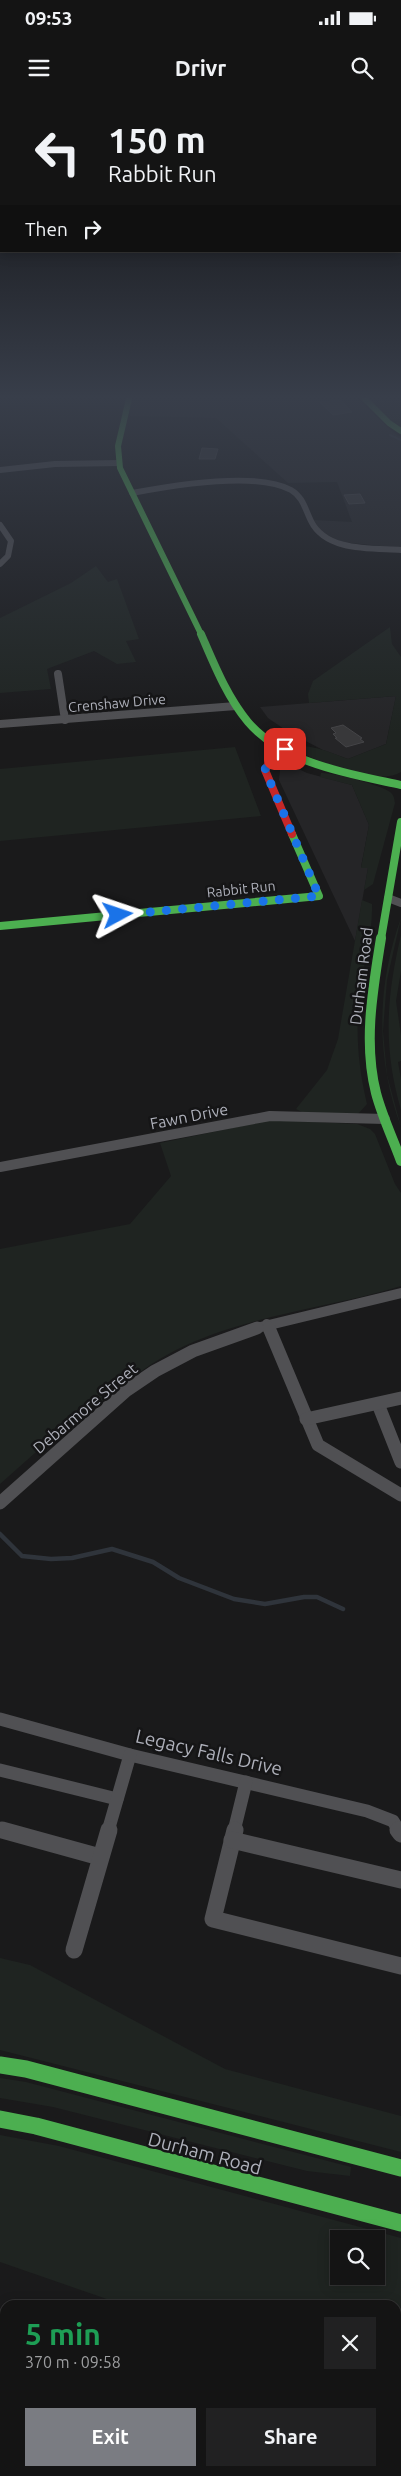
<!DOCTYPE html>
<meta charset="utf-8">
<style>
body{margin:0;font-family:Ubuntu,sans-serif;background:#212122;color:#f1f3f6;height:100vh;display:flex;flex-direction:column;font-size:19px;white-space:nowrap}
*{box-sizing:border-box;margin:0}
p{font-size:16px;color:#9d9ea0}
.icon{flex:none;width:28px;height:28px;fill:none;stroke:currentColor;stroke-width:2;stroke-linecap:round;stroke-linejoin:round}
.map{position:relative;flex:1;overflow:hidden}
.side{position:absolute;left:0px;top:2200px;width:401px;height:176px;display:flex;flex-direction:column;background:#141414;border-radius:15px 15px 0 0;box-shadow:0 2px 12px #0003,0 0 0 1px #333334}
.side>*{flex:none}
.top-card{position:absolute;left:0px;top:0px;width:401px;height:152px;box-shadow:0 2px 12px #0003,0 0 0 1px #333334;background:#141414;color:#f1f3f6;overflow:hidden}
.fabs{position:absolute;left:330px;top:2130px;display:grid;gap:10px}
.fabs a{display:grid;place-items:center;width:55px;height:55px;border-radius:0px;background:#141414;box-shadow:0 2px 12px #0003,0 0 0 1px #333334;font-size:25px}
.pin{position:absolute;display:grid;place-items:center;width:42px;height:42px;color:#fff;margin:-21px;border-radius:10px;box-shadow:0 2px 8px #0006}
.me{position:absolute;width:55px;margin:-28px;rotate:85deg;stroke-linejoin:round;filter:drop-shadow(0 0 4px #0008)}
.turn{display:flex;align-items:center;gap:18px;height:105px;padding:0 25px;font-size:22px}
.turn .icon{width:65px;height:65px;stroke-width:2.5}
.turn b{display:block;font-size:35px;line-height:42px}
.then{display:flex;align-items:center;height:48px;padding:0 25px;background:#0003;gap:10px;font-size:19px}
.round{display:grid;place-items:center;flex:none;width:52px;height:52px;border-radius:0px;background:#212122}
.summary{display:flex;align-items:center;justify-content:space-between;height:85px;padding:0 25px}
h1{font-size:30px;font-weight:700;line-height:38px;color:#1e9e55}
.cta{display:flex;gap:10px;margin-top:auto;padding:10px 25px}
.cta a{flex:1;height:58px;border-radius:0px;background:#7a7c82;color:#fff;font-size:20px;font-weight:700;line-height:58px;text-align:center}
.cta a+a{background:#212122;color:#f1f3f6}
.status{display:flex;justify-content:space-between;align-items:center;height:35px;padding:0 25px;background:#141414;direction:ltr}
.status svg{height:14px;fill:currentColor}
header{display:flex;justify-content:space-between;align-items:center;height:65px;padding:0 25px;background:#141414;font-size:22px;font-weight:700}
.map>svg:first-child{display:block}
</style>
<div class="status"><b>09:53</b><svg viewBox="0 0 49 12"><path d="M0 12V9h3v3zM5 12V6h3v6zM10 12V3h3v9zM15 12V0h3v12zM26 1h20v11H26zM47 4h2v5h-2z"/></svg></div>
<header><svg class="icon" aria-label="menu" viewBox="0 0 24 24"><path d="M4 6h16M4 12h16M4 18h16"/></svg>Drivr<svg class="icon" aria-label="search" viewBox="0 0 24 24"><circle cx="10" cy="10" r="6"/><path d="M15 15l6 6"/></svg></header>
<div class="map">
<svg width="401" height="2376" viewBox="0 0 401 2376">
<rect width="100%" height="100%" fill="#1a1a1b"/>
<g fill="#252527">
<polygon points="131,299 358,299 395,334 401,337 401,448 341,442 320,431 314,420 352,422 337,382 288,383 216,318 130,316"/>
<polygon points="396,596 386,644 348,659 323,650 290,633 268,618 260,607"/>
<polygon points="281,660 307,673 352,685 369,725 361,767 368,768 355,841 279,680"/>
</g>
<g fill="#1f2421" fill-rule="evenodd">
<polygon points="367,299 401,299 401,330"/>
<polygon points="96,466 108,482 117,479 139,539 126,541 136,562 117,564 94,551 47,569 51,589 0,593 0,518 71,483"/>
<path d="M390 527 392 544 401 557V672C378 687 314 660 291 648V646C312 644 329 652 348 659L386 644 396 596 309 603 308 594 313 581Z"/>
<polygon points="235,647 261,716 0,741 0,669"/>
<path d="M321 673C332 672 381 685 390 692 394 695 394 698 395 703L373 784 364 790 368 768H361L369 725 352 685 320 677Z"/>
<path d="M362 800 372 804C373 833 364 862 360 891 355 930 358 966 367 1004L358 1014 304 1013 296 1009 327 970 338 939Z"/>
<path d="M401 818 387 880 383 931 387 975 401 1027C376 959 376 887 401 818Z"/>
<path d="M401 835V871L396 901 401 935V961L398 962 401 979V1010C383 948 386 898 401 835Z"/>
<path d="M271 1020 357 1024 370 1029 375 1034 395 1084 401 1093V1186C326 1209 244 1215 174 1251 141 1268 113 1293 84 1316L80 1313 0 1384V1149L130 1124 171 1076 160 1043Z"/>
<polygon points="0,1858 30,1865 225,1969 401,2016 401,2052 0,1950"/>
<polygon points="0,1978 26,1982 351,2067 350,2076 307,2071 53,2007 0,1998"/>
<path d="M0 2035 59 2046 401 2138V2301L396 2300V2205H124L0 2162ZM339 2139H376V2176H339Z"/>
</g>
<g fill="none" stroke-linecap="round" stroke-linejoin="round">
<polyline stroke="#2f343b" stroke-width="2" points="390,335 401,340"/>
<polyline stroke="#2f343b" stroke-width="4.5" points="0,1434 22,1456 51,1459 72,1458 112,1449 153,1462 179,1478 234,1499 265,1504 304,1497 317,1497 343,1509"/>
</g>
<g fill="#38383a" stroke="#444447">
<polygon points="340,300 352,312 333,315 320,302"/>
<polygon points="202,348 218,349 215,359 199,359"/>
<polygon points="360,394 365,403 349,404 344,395"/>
<polygon points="343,625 362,638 360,639 364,642 346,647 335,638 337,638 333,634 336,633 331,628"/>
</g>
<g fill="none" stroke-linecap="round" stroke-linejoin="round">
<g stroke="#505053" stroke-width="6">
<polyline points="0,370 55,364 119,363"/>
<path d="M132 393C169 386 257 371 291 390 303 397 305 409 311 421 326 452 372 448 401 450"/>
<polyline points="0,425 11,441 8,456 0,464"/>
</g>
<g stroke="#505053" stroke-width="8">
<polyline points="58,574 65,620"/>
<polyline points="0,624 236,606"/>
<polyline points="388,798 401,803"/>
</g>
<g stroke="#505053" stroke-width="10">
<polyline points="0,1067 270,1016 385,1019"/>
<polyline points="267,1224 269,1229"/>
<polyline points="253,1229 401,1193"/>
</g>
<g stroke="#505053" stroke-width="13">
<polyline points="269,1228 318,1345 401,1395"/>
<polyline points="378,1304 401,1362"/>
<polyline points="306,1319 401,1298"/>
<polyline points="0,1403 127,1290 155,1271 193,1251 257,1228"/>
<polyline points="0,1619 130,1655 367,1711 393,1721 399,1731"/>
<polyline points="0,1670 117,1699"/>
<polyline points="0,1729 7,1731"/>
<polyline points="108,1731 130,1655"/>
<polyline points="234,1731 246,1682"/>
</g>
<g stroke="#505053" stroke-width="17">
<polyline points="2,1730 100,1757"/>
<polyline points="235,1730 213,1819 401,1866"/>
<polyline points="398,1730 401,1734"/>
<polyline points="232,1740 401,1780"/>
<polyline points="74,1850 109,1730"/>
</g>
<g stroke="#4caf50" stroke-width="6">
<polyline points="129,299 118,346 120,368 202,536"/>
<polyline points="365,299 389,323 401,331"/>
</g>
<g stroke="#4caf50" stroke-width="8">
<path d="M201 534C214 564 227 597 248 622 284 664 350 674 401 685"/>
<polyline points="0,826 319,796 292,734"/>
<polyline points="381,839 401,722"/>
</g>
<path stroke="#4caf50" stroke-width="10" d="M381 838C373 889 363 942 376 993 382 1016 393 1039 401 1061"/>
<g stroke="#4caf50" stroke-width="17">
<polyline points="0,1965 26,1969 401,2068"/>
<polyline points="0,2019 36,2026 401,2123"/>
</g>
<polyline stroke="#c62828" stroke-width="8" points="285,649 272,657 265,670 292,734"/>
</g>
<linearGradient id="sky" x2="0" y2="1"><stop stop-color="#0e0e0f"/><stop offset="0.47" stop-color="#383e4a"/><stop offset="1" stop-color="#383e4a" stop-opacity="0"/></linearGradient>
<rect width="401" height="632" fill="url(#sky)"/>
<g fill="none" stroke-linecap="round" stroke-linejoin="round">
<path stroke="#1a73e8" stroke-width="9" stroke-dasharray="0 16.2" d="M118 815 319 796 265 670C268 658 274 654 285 649"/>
</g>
<g text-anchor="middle" stroke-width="5" stroke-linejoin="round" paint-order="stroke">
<g font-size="14" fill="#aeb0ba" stroke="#151516">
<text transform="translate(117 603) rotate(-5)" y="5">Crenshaw Drive</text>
<text transform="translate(241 789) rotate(-6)" y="5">Rabbit Run</text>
</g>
<g font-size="16" fill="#aeb0ba" stroke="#151516">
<text transform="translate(361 876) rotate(-83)" y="6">Durham Road</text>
<text transform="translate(189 1016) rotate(-11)" y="6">Fawn Drive</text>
<text transform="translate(85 1308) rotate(-40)" y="6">Debarmore Street</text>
</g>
<g font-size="19" fill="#aeb0ba" stroke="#151516">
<text transform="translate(209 1652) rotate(13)" y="7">Legacy Falls Drive</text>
<text transform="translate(205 2053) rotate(15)" y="7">Durham Road</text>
</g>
</g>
</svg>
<div class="fabs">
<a><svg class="icon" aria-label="search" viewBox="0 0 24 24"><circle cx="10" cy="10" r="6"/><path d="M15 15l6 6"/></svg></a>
</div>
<div class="pin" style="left:285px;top:649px;background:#d93025"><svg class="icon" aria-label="arrive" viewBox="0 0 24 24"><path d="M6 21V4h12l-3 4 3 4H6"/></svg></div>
<svg class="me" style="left:118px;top:815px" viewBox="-20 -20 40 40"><path d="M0-17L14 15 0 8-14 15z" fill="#1a73e8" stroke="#fff" stroke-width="4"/></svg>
<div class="top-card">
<div class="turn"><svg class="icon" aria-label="left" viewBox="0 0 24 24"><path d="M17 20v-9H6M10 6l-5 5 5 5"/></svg><div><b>150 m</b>Rabbit Run</div></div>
<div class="then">Then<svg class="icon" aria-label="right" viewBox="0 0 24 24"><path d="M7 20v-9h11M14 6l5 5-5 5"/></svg></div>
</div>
<section class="side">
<div class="summary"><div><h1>5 min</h1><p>370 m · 09:58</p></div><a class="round"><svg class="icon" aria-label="close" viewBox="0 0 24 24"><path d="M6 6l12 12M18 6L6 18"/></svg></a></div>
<div class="cta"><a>Exit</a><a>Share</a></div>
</section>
</div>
